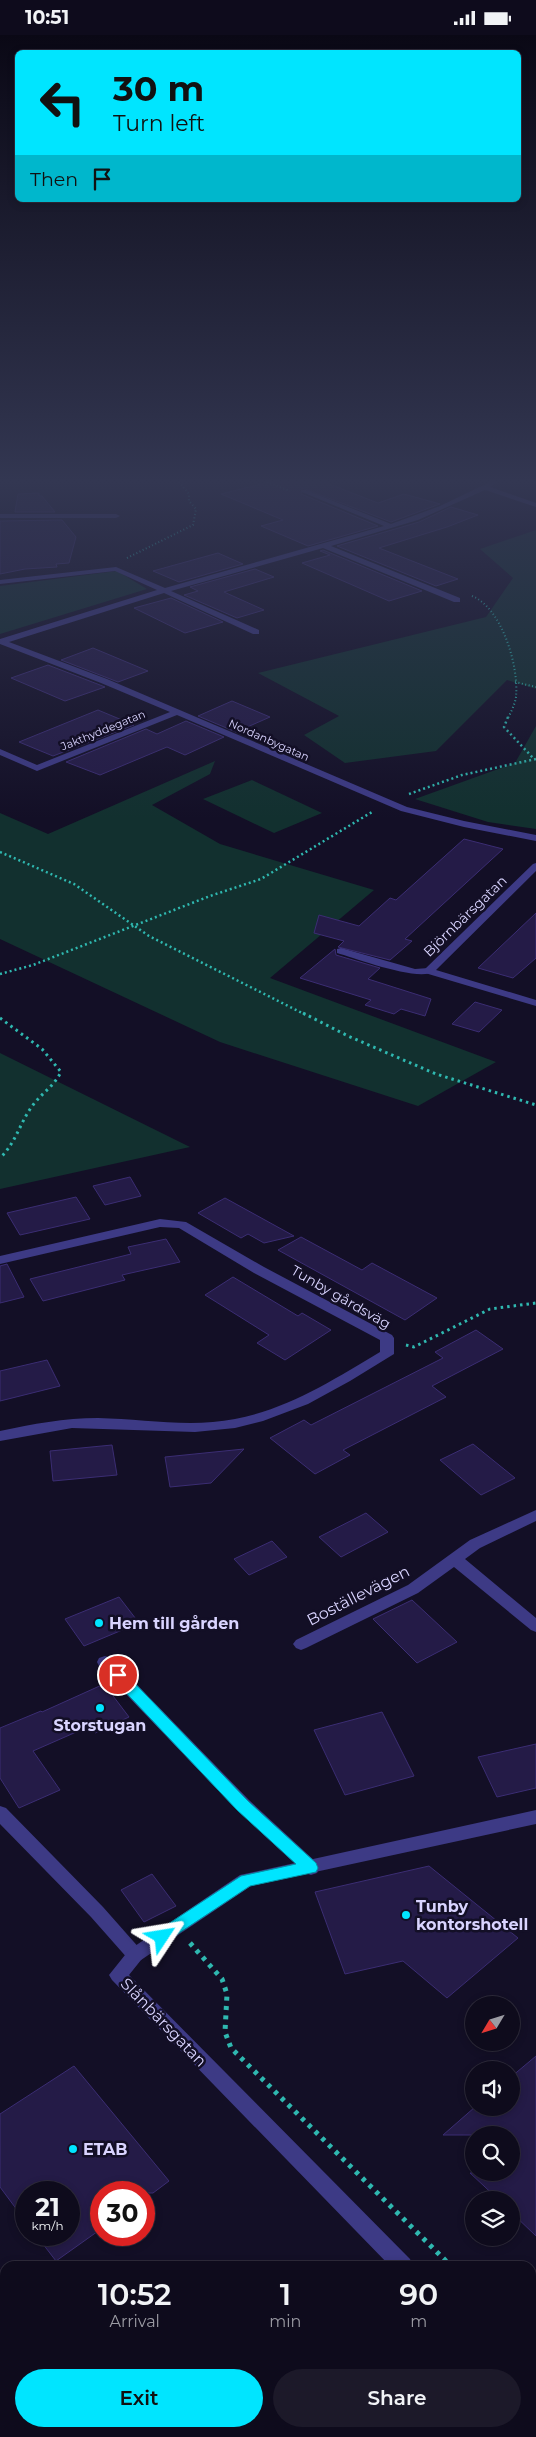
<!DOCTYPE html>
<meta charset="utf-8">
<style>
body{margin:0;font-family:Montserrat,sans-serif;background:#1c1929;color:#f1f3f6;height:100vh;display:flex;flex-direction:column;font-size:19px;white-space:nowrap}
*{box-sizing:border-box;margin:0}
p{font-size:16px;color:#9b9ba3}
.icon{flex:none;width:28px;height:28px;fill:none;stroke:currentColor;stroke-width:2;stroke-linecap:round;stroke-linejoin:round}
.map{position:relative;flex:1;overflow:hidden}
.side{position:absolute;left:0px;top:2226px;width:536px;height:176px;display:flex;flex-direction:column;background:#0e0b1c;border-radius:15px 15px 0 0;box-shadow:0 2px 8px #0003,0 0 0 1px #2e2b3b}
.side>*{flex:none}
.guide{position:absolute;left:15px;top:15px;width:506px;height:152px;border-radius:8px;box-shadow:0 2px 8px #0003,0 0 0 1px #2e2b3b;background:#00e5ff;color:#111;overflow:hidden}
.needle{width:32px;rotate:232deg}
.controls{position:absolute;left:465px;top:1961px;display:grid;gap:10px}
.controls a{display:grid;place-items:center;width:55px;height:55px;border-radius:50%;background:#0e0b1c;box-shadow:0 2px 8px #0003,0 0 0 1px #2e2b3b;font-size:25px}
.speed{position:absolute;left:15px;top:2146px;display:flex;gap:10px;font-size:25px;font-weight:700;text-align:center}
.speed>*{display:grid;place-content:center;width:65px;height:65px;border-radius:50%;background:#0e0b1c;box-shadow:0 2px 8px #0003,0 0 0 1px #2e2b3b;line-height:1}
.speed small{font-size:12px;font-weight:400}
.speed .limit{border:8px solid #d22;background:#fff;color:#111}
.pin{position:absolute;display:grid;place-items:center;width:42px;height:42px;color:#fff;margin:-21px;border:2px solid #fff;border-radius:50%;box-shadow:0 1px 5px #0007}
.me{position:absolute;width:55px;margin:-28px;rotate:57deg;stroke-linejoin:round;filter:drop-shadow(0 0 4px #0008)}
.turn{display:flex;align-items:center;gap:18px;height:105px;padding:0 15px;font-size:22px}
.turn .icon{width:65px;height:65px;stroke-width:2.5}
.turn b{display:block;font-size:35px;line-height:42px}
.then{display:flex;align-items:center;height:48px;padding:0 15px;background:#0003;gap:10px;font-size:19px}
.eta{display:flex;justify-content:space-evenly;align-items:center;height:85px;text-align:center}
.eta b{font-size:30px;font-weight:600;line-height:35px}
.button{display:flex;gap:10px;margin-top:auto;padding:10px 15px}
.button a{flex:1;height:58px;border-radius:30px;background:#00e5ff;color:#111;font-size:20px;font-weight:600;line-height:58px;text-align:center}
.button a+a{background:#1c1929;color:#f1f3f6}
.status{display:flex;justify-content:space-between;align-items:center;height:35px;padding:0 25px;background:#0e0b1c;direction:ltr}
.status svg{height:14px;fill:currentColor}
.map>svg:first-child{display:block}
</style>
<div class="status"><b>10:51</b><svg viewBox="0 0 49 12"><path d="M0 12V9h3v3zM5 12V6h3v6zM10 12V3h3v9zM15 12V0h3v12zM26 1h20v11H26zM47 4h2v5h-2z"/></svg></div>
<div class="map">
<svg width="536" height="2402" viewBox="0 0 536 2402">
<rect width="100%" height="100%" fill="#130f26"/>
<g fill="#12302f">
<polygon points="536,495 536,654 507,645 436,716 345,728 304,700 339,681 258,638 486,582 513,543 480,514"/>
<polygon points="117,536 147,554 0,599 0,551"/>
<polygon points="536,691 536,794 488,787 415,764 515,728"/>
<polygon points="215,726 210,739 152,770 220,809 374,855 270,943 496,1027 418,1071 220,1007 0,904 0,778 48,799"/>
<polygon points="252,745 322,778 274,798 203,764"/>
<polygon points="0,1018 190,1112 0,1154"/>
</g>
<g fill="#241b47" stroke="#3b2d73">
<polygon points="269,447 324,447 378,468 404,459 440,469 391,487 302,453 301,459 378,491 308,511 261,491 283,485 221,459"/>
<polygon points="39,458 39,461 42,461 55,477 15,477 18,459"/>
<polygon points="451,472 478,480 447,492 379,513 458,544 436,551 337,511 419,487"/>
<polygon points="62,485 76,502 69,528 56,529 57,532 25,534 0,539 0,486"/>
<polygon points="323,515 422,556 389,566 302,528 330,520 320,516"/>
<polygon points="218,518 243,529 179,547 153,536"/>
<polygon points="255,534 274,542 224,557 264,575 237,583 184,560 198,556 190,552"/>
<polygon points="171,563 223,587 185,598 134,573"/>
<polygon points="93,613 148,636 118,647 61,625"/>
<polygon points="48,630 100,650 105,652 65,666 11,643"/>
<polygon points="232,666 270,682 236,697 198,681"/>
<polygon points="98,675 134,690 53,721 19,707"/>
<polygon points="186,686 224,702 185,720 167,712 100,740 66,727 146,694 157,699"/>
<polygon points="464,804 503,814 405,904 412,906 390,925 338,912 344,906 314,898 319,880 359,891 390,863 396,865"/>
<polygon points="536,878 536,923 513,943 478,933"/>
<polygon points="335,914 336,920 380,933 368,944 431,964 425,981 401,974 394,979 365,970 371,965 300,943"/>
<polygon points="475,967 502,975 479,997 452,989"/>
<polygon points="130,1142 141,1161 105,1170 93,1151"/>
<polygon points="76,1162 90,1184 20,1200 7,1178"/>
<polygon points="225,1163 294,1201 264,1208 248,1199 241,1203 198,1178"/>
<polygon points="301,1202 362,1235 372,1228 437,1263 405,1285 278,1215"/>
<polygon points="166,1204 180,1227 122,1240 125,1245 43,1266 30,1244 131,1219 128,1212"/>
<polygon points="7,1229 24,1262 0,1268 0,1231"/>
<polygon points="233,1242 298,1281 302,1278 331,1295 285,1325 257,1308 269,1300 205,1260"/>
<polygon points="476,1295 503,1314 432,1351 446,1362 343,1415 350,1420 315,1439 270,1403 304,1385 311,1390 443,1323 435,1317"/>
<polygon points="47,1325 60,1351 0,1366 0,1336"/>
<polygon points="473,1409 515,1443 481,1460 440,1425"/>
<polygon points="112,1410 117,1440 53,1446 50,1416"/>
<polygon points="244,1414 211,1448 170,1452 165,1422"/>
<polygon points="366,1478 388,1497 341,1522 319,1502"/>
<polygon points="272,1506 287,1522 249,1540 234,1524"/>
<polygon points="119,1562 139,1588 84,1611 65,1584"/>
<polygon points="412,1565 457,1607 417,1628 373,1584"/>
<polygon points="104,1649 129,1682 95,1698 90,1691 33,1716 60,1755 19,1773 0,1743 0,1693 41,1676 42,1677"/>
<polygon points="382,1677 414,1741 345,1760 314,1695"/>
<polygon points="536,1709 536,1753 497,1762 478,1722"/>
<polygon points="429,1831 518,1903 447,1963 403,1926 345,1939 315,1857"/>
<polygon points="152,1839 176,1871 144,1887 121,1855"/>
<polygon points="536,2021 536,2201 511,2177 511,2165 499,2165 470,2138 511,2138 511,2100 443,2100 475,2072 511,2072 511,2042"/>
<polygon points="74,2031 169,2146 153,2158 101,2158 101,2194 56,2226 36,2200 69,2200 69,2158 26,2158 26,2187 0,2152 0,2079"/>
</g>
<g fill="none" stroke-linecap="round" stroke-linejoin="round">
<g stroke="#2fb8b0" stroke-width="2" stroke-dasharray="1 2.5" stroke-linecap="butt">
<polyline points="267,447 290,456"/>
<polyline points="127,523 193,490 196,474 189,466 189,459 179,447"/>
<path d="M472 561C502 573 519 631 516 662 515 669 511 677 508 683"/>
<polyline points="515,647 536,652"/>
</g>
<g stroke="#2fb8b0" stroke-width="2.5" stroke-dasharray="2 3" stroke-linecap="butt">
<polyline points="508,682 504,692 534,724"/>
<polyline points="409,759 462,740 536,724"/>
<polyline points="0,817 74,849 149,901 306,980"/>
<polyline points="0,939 33,930 210,861 261,844 372,777"/>
</g>
<g stroke="#2fb8b0" stroke-width="3" stroke-dasharray="2.5 4" stroke-linecap="butt">
<polyline points="303,978 348,1001 436,1039 536,1070"/>
<path d="M0 983 42 1014 61 1037C54 1051 42 1058 33 1070 20 1087 16 1108 0 1123"/>
<polyline points="406,1310 414,1312 490,1274 536,1268"/>
</g>
<g stroke="#2fb8b0" stroke-width="5" stroke-dasharray="4 5.5" stroke-linecap="butt">
<polyline points="190,1908 222,1944 227,1959 225,1997 231,2013 451,2231"/>
<polyline points="531,2311 536,2316"/>
</g>
<g fill="#3d3a85" fill-rule="evenodd">
<path d="M341 913 415 934 429 933 434 936C421 948 355 923 337 918V914Z"/>
<polygon points="105,1621 111,1623 249,1765 317,1828 320,1833 317,1838 311,1840 305,1838 237,1775 99,1631 97,1627 99,1623"/>
<polygon points="0,1771 6,1773 103,1872 141,1915 144,1920 141,1925 135,1927 129,1925 91,1882 0,1789"/>
</g>
<g fill="#3d3a85" fill-rule="evenodd">
<polygon points="490,447 498,447 490,452 536,468 536,472 485,455 418,485 331,511 460,563 460,567 454,567 323,513 171,556 259,595 259,599 253,599 164,558 9,607 107,644 407,772 464,786 536,800 536,806 464,792 401,776 177,680 37,736 0,720 0,714 37,730 170,677 101,648 0,609 0,604 157,555 115,536 0,549 0,545 116,532 165,553 384,491 302,457 302,455 306,455 391,489 440,471"/>
<polygon points="0,479 116,479 120,481 116,483 0,483"/>
<polygon points="536,828 536,836 436,935 536,965 536,971 425,938 425,934 533,829"/>
<path d="M160 1184 186 1187 264 1232 392 1300 394 1303V1319L350 1346 308 1369 263 1386 235 1393 195 1397 72 1393 0 1406V1396C33 1389 64 1383 98 1383 144 1384 190 1393 235 1384 288 1374 335 1344 380 1317V1305L254 1238 179 1193 160 1192 0 1229V1221Z"/>
<polygon points="536,1475 536,1486 480,1513 465,1524 536,1583 536,1597 531,1595 454,1532 418,1558 306,1613 301,1615 296,1613 293,1609 296,1605 408,1550 470,1505"/>
<polygon points="536,1775 536,1789 251,1851 141,1925 129,1940 410,2224 413,2231 390,2231 112,1945 109,1940 129,1915 240,1840"/>
<polygon points="531,2353 536,2355 536,2379 531,2377"/>
</g>
</g>
<linearGradient id="sky" x2="0" y2="1"><stop stop-color="#0a0815"/><stop offset="0.57" stop-color="#333752"/><stop offset="1" stop-color="#333752" stop-opacity="0"/></linearGradient>
<rect width="536" height="783" fill="url(#sky)"/>
<polygon fill="#00e5ff" stroke="#0095a6" points="118,1635 123,1636 248,1766 316,1828 318,1833 316,1837 250,1851 167,1906 162,1908 156,1906 154,1902 156,1897 241,1841 296,1829 237,1775 113,1644 111,1640 113,1636"/>
<g fill="#00e5ff" stroke="#130f26" stroke-width="2">
<circle cx="99" cy="1588" r="5"/>
<circle cx="100" cy="1673" r="5"/>
<circle cx="406" cy="1880" r="5"/>
<circle cx="73" cy="2114" r="5"/>
</g>
<g text-anchor="middle" stroke-width="5" stroke-linejoin="round" paint-order="stroke">
<g font-size="11" fill="#d9d4ff" stroke="#130f26">
<text transform="translate(103 695) rotate(-22)" y="4">Jakthyddegatan</text>
<text transform="translate(269 705) rotate(24)" y="4">Nordanbygatan</text>
</g>
<g font-size="14" fill="#d9d4ff" stroke="#130f26">
<text transform="translate(465 881) rotate(-44)" y="5">Björnbärsgatan</text>
<text transform="translate(341 1262) rotate(30)" y="5">Tunby gårdsväg</text>
</g>
<g font-size="16" fill="#d9d4ff" stroke="#130f26">
<text transform="translate(358 1560) rotate(-27)" y="6">Boställevägen</text>
<text transform="translate(164 1987) rotate(46)" y="6">Slånbärsgatan</text>
</g>
<g font-size="16" font-weight="bold" fill="#d9d4ff" stroke="#130f26" text-anchor="start">
<text x="109" y="1594">Hem till gården</text>
<text x="100" y="1696" text-anchor="middle">Storstugan</text>
<text x="416" y="1877">Tunby<tspan x="416" dy="18">kontorshotell</tspan></text>
<text x="83" y="2120">ETAB</text>
</g>
</g>
</svg>
<div class="controls">
<a><svg class="needle" viewBox="-14 -14 28 28"><path d="M0-13l5 13h-10z" fill="#e53935"/><path d="M0 13l5-13h-10z" fill="#9b9ba3"/></svg></a>
<a><svg class="icon" aria-label="sound" viewBox="0 0 24 24"><path d="M4 9h4l5-4v14l-5-4H4zM17 9q2 3 0 6"/></svg></a>
<a><svg class="icon" aria-label="search" viewBox="0 0 24 24"><circle cx="10" cy="10" r="6"/><path d="M15 15l6 6"/></svg></a>
<a><svg class="icon" aria-label="layers" viewBox="0 0 24 24"><path d="M12 4l9 5-9 5-9-5zM3 14l9 5 9-5"/></svg></a>
</div>
<div class="speed"><div>21<small>km/h</small></div><div class="limit">30</div></div>
<div class="pin" style="left:118px;top:1640px;background:#d93025"><svg class="icon" aria-label="arrive" viewBox="0 0 24 24"><path d="M6 21V4h12l-3 4 3 4H6"/></svg></div>
<svg class="me" style="left:162px;top:1902px" viewBox="-20 -20 40 40"><path d="M0-17L14 15 0 8-14 15z" fill="#00e5ff" stroke="#fff" stroke-width="4"/></svg>
<div class="guide">
<div class="turn"><svg class="icon" aria-label="left" viewBox="0 0 24 24"><path d="M17 20v-9H6M10 6l-5 5 5 5"/></svg><div><b>30 m</b>Turn left</div></div>
<div class="then">Then<svg class="icon" aria-label="arrive" viewBox="0 0 24 24"><path d="M6 21V4h12l-3 4 3 4H6"/></svg></div>
</div>
<section class="side">
<div class="eta">
<div><b>10:52</b><p>Arrival</p></div>
<div><b>1</b><p>min</p></div>
<div><b>90</b><p>m</p></div>
</div>
<div class="button"><a>Exit</a><a>Share</a></div>
</section>
</div>
